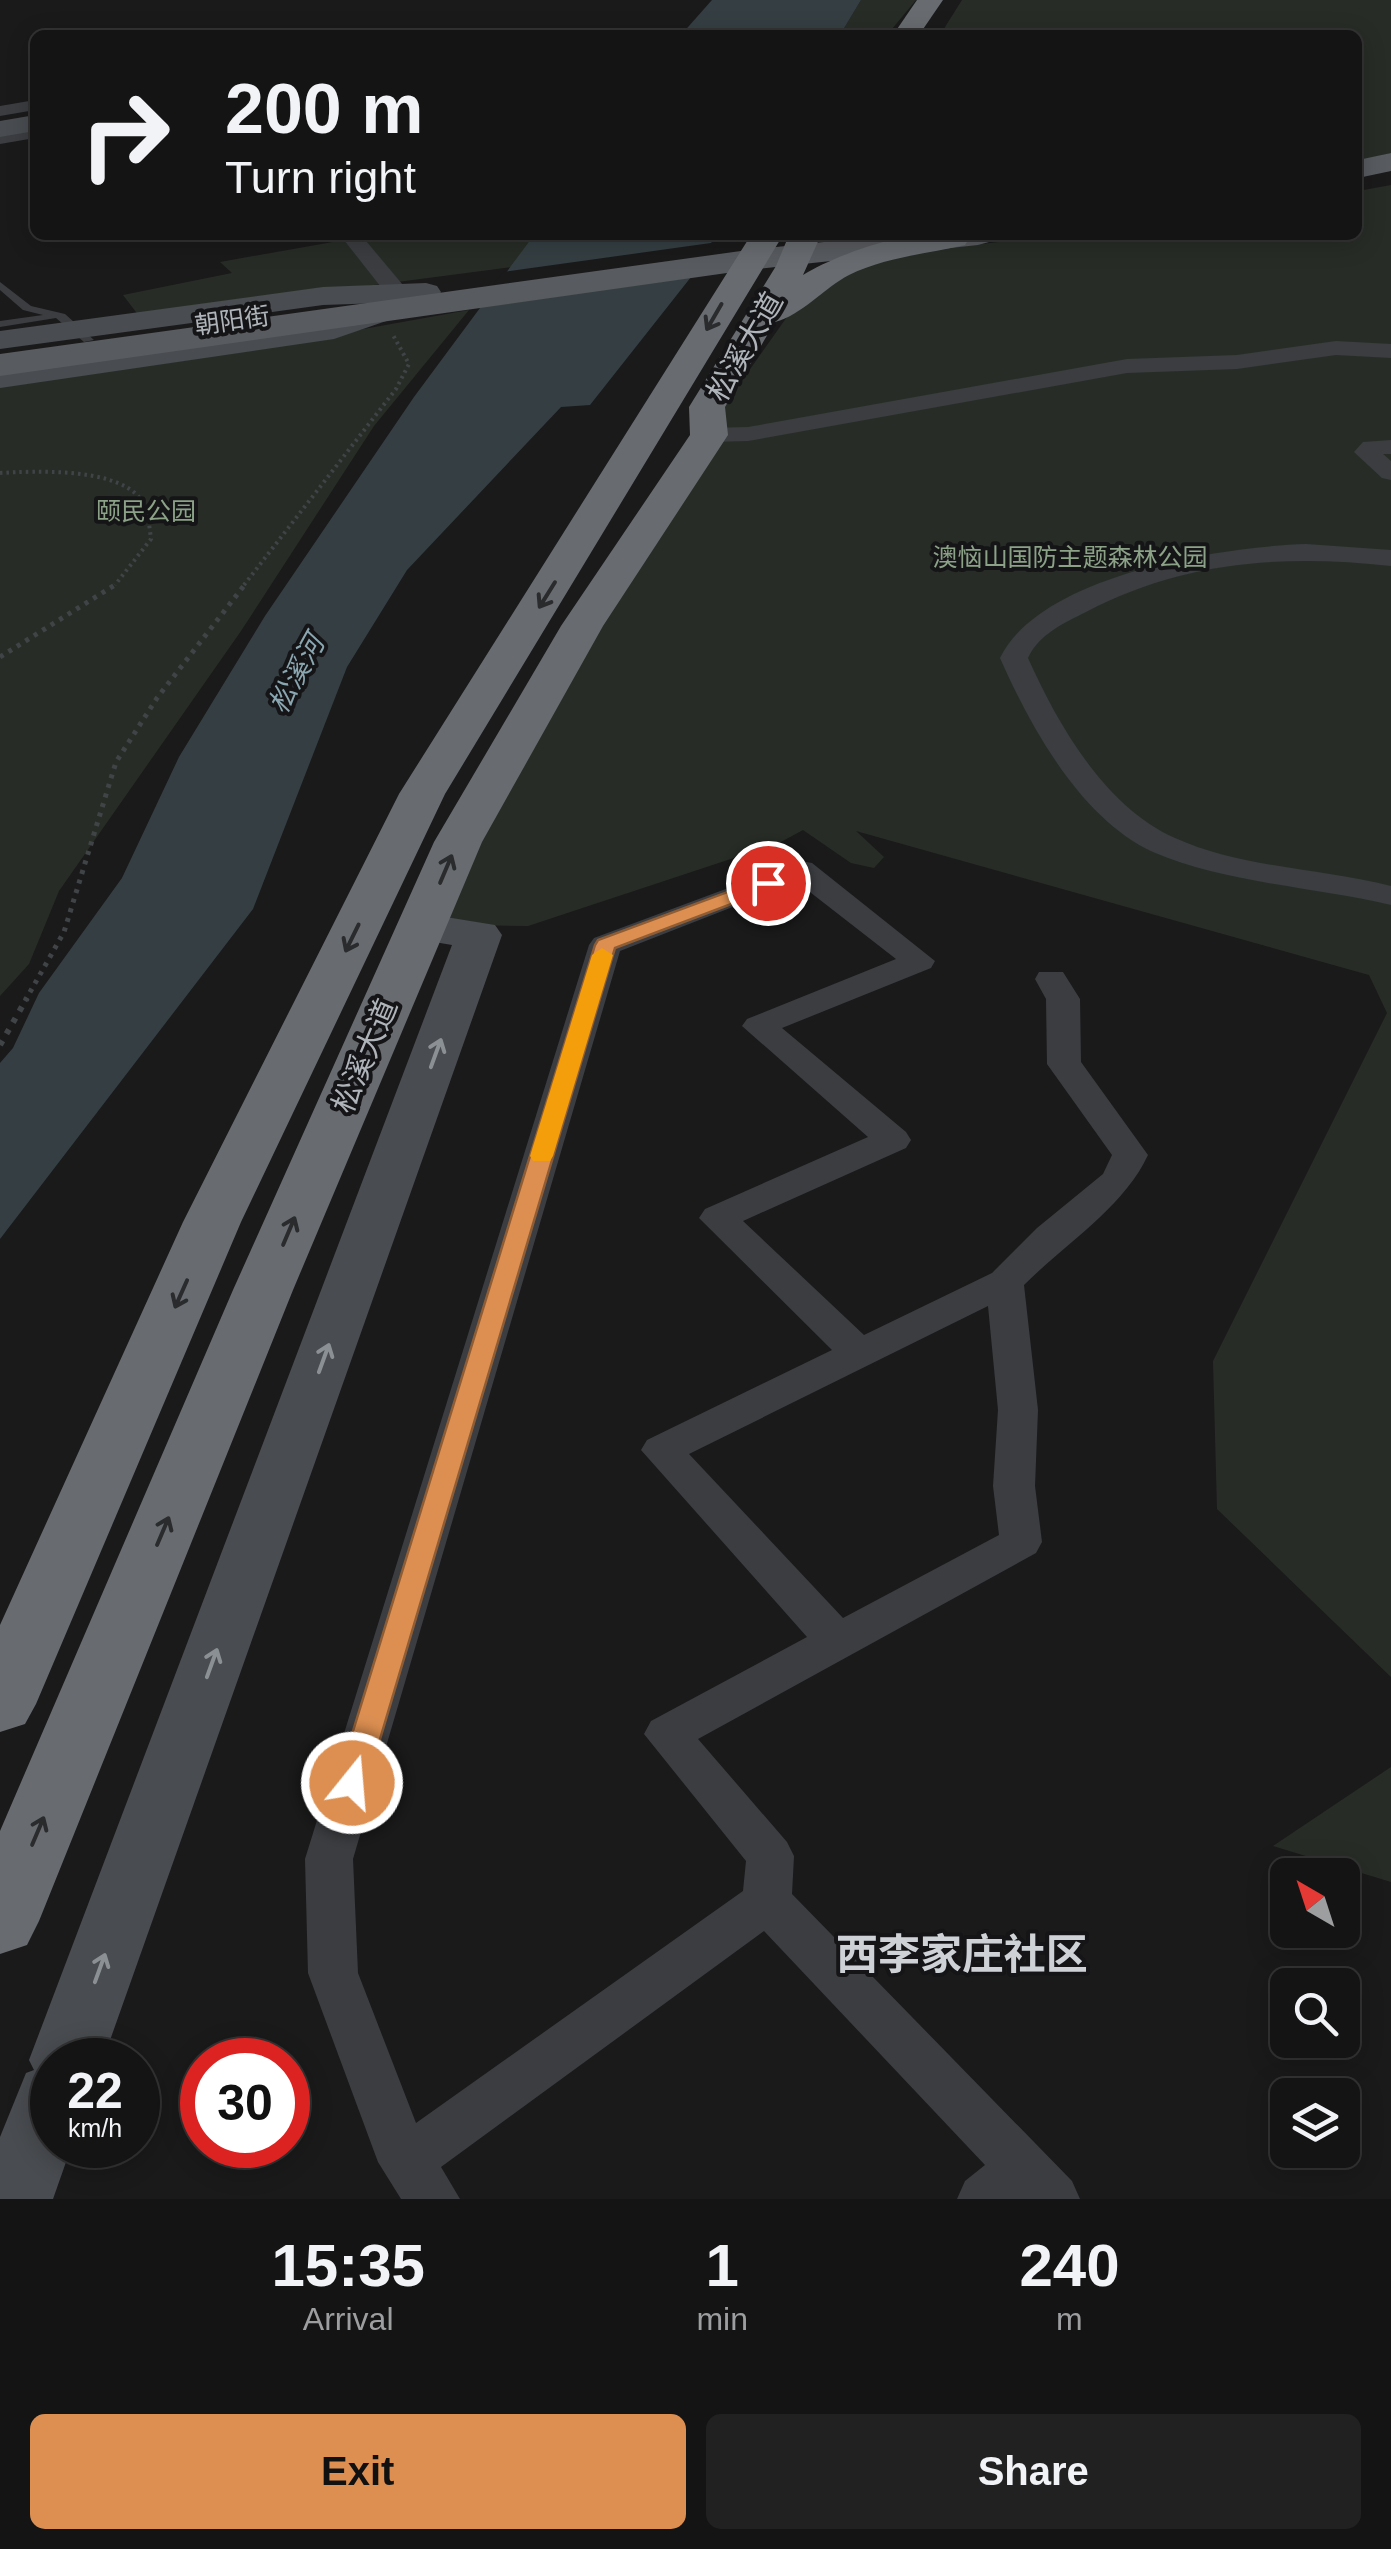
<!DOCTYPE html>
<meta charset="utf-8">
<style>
body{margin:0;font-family:Helvetica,"Noto Sans SC",sans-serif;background:#212122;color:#f1f3f6;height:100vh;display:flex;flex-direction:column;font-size:38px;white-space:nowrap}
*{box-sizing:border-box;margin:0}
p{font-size:32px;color:#9d9ea0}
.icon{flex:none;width:55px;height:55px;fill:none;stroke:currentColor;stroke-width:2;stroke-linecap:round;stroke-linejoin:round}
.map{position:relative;height:2199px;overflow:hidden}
.drawer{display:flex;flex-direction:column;background:#141414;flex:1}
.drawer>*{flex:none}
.top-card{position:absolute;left:30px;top:30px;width:1332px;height:210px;border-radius:15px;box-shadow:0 5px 25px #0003,0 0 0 2px #333334;background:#141414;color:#f1f3f6;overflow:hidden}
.needle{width:65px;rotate:321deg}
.buttons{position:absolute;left:1270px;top:1858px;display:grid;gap:20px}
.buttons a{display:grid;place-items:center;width:90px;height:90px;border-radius:15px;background:#141414;box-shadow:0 5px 25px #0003,0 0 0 2px #333334;font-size:50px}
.speed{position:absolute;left:30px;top:2038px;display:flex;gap:20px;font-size:50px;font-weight:700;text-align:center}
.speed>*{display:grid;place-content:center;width:130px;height:130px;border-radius:50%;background:#141414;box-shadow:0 5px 25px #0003,0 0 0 2px #333334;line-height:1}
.speed small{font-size:25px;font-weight:400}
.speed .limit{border:15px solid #d22;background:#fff;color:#111}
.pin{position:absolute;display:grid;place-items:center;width:85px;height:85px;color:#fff;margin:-42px;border:5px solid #fff;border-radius:50%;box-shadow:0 2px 10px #0007}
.me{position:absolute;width:110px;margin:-55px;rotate:17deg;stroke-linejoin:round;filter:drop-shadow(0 0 8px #0008)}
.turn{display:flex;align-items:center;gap:35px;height:210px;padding:0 30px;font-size:45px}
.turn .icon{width:130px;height:130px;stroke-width:2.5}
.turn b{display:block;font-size:70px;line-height:85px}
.eta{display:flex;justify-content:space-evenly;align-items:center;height:170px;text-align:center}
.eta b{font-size:60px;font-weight:700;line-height:70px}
.cta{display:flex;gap:20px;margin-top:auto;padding:20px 30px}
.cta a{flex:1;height:115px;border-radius:15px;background:#dc8f51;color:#111;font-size:40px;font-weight:700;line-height:115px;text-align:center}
.cta a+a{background:#212122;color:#f1f3f6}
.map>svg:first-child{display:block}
</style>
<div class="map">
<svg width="1391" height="2199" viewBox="0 0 1391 2199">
<rect width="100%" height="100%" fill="#1a1a1b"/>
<g fill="#272d26">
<polygon points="861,0 916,0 887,35 840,35"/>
<polygon points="962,0 1391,0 1391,153 1358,161 1358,35 940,35"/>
<polygon points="1391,185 1391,1677 1217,1509 1213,1361 1387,1013 1369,975 856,831 884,857 874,868 851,863 803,830 779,843 528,926 413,924 678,471 799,300 835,273 895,254 1060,235 1358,235 1358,191"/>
<polygon points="372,235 554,235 534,264 139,316 123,295 232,273 220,262"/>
<polygon points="469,310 374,426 241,631 59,891 29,964 0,996 0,382 347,332"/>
<polygon points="1391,1767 1391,1882 1273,1846"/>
</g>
<g fill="#353f43">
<polygon points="712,0 861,0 840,35 681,35"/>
<polygon points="534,235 716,235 691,277 590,405 561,407 407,570 347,667 253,909 0,1239 0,1063 13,1048 39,993 122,878 179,757 265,616 414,397"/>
</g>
<polygon fill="#1a1a1b" points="718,242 698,275 476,306 503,272"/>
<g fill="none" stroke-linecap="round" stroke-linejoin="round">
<g stroke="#414447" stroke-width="4" stroke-dasharray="2.5 4" stroke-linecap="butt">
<path d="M0 473C36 471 110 468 137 495 148 506 149 524 151 539L115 585"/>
<polyline points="244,585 396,389 409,364 393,335"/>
</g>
<g stroke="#414447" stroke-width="5" stroke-dasharray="4 6" stroke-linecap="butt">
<polyline points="0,657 118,583"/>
<polyline points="25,1001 64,932 116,762 157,698 246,583"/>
</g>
<polyline stroke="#414447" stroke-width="6" stroke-dasharray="5 8" stroke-linecap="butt" points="0,1045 27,998"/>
<polygon fill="#3b3d40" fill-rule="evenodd" points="0,282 31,306 65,314 94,340 84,342 56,318 0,327 0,321 43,315 23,310 0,290"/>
<g fill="#3b3d40" fill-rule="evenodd">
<polygon points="35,100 35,110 0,116 0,106"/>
<polygon points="35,126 35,138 0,144 0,132"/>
<polygon points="340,235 361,235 408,291 411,296 408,301 392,301"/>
<polygon points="1336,341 1391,344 1391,358 1336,355 1237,369 1127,373 748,441 709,442 697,435 709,428 748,427 1127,359 1237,355"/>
<polygon points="1391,440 1391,454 1383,454 1391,461 1391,480 1382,478 1354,452 1363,442"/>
<path d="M1306 544 1391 550V566C1284 554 1182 561 1086 612 1064 623 1039 634 1028 658 1058 725 1105 807 1175 838 1241 868 1321 868 1391 886V905C1316 887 1224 883 1153 852 1081 819 1031 728 1000 658 1041 574 1222 547 1306 544Z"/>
<path d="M801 861 812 863 935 961 931 968 782 1028 906 1132 911 1140 906 1148 743 1221 864 1335 992 1273 1037 1228 1103 1174 1112 1155 1047 1064 1046 999 1035 979 1039 972H1063L1080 999 1081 1062 1148 1155C1124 1207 1065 1244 1024 1285L1038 1410 1035 1486 1042 1542 1036 1553 698 1739 787 1842 794 1856 792 1894 1072 2181 1080 2199H957L965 2181 985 2165 764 1931 441 2167 460 2199H401L378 2162 308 1973 305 1859 589 945 594 938ZM797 882 896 959 747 1019 742 1026 868 1137 705 1209 699 1218 832 1350 647 1440 641 1450 807 1637 651 1721 644 1734 746 1861 743 1891 416 2123 358 1973 353 1859 620 951ZM988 1306 998 1410 993 1486 999 1535 843 1618 689 1454Z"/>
</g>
<g fill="#494c50" fill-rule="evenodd">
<polygon points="35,115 35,131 0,137 0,121"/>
<polygon points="426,283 437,286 441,292 437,298 381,303 392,305 396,312 392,319 334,339 0,388 0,368 328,322 381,303 323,305 0,349 0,331 323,287"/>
<polygon points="421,913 495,925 502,935 103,2060 52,2060 52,2145 72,2145 53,2199 0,2199 0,2137 26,2073 34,2070 29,2060 452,945 405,937 398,927 405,917"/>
</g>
<g fill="#585b5f" fill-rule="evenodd">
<polygon points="1391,153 1391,171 1358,178 1358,160"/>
<polygon points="890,235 994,235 989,242 978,245 748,270 0,376 0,354 748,250"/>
</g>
<g fill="#686c70" fill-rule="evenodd">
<polygon points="917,0 943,0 919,35 893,35"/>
<polygon points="751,235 783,235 445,794 241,1222 36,1704 25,1724 0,1732 0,1625 183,1222 399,794"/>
<path d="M789 235H821L803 275C838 253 932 220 970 238L965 245C926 254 886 257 849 275 824 288 802 315 775 322L725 407 728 435 603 626 482 842 293 1290 39 1921 27 1945 0 1954V1831L233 1290 434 842 561 626 690 435 689 407 776 266Z"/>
</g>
</g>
<defs><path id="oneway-shaft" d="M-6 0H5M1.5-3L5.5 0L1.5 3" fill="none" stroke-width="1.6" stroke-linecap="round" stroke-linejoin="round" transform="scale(2.5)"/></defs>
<g stroke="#2a2b2d">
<use href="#oneway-shaft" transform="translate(714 317) rotate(120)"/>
<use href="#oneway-shaft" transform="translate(547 595) rotate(122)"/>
<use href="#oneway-shaft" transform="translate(446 869) rotate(-67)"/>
<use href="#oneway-shaft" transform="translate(352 938) rotate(116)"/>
<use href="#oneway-shaft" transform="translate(289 1231) rotate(-67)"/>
<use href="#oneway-shaft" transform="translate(181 1294) rotate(114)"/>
<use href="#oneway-shaft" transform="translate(163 1531) rotate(-67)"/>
<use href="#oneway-shaft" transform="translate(38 1831) rotate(-67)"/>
</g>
<g stroke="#8b9094">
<use href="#oneway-shaft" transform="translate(436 1053) rotate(-70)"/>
<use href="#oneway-shaft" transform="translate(324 1358) rotate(-70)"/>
<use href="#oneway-shaft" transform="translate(212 1663) rotate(-70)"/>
<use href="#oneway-shaft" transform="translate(100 1968) rotate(-70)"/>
</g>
<polygon fill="#dc8f51" stroke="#8f5d35" stroke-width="2.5" points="768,877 776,878 776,887 615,948 367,1783 363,1792 352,1795 341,1792 337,1783 595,945 598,940"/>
<polygon fill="#f59e0b" points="602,948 613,955 553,1156 550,1161 533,1161 530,1156 592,955"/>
<g text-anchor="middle" stroke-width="8" stroke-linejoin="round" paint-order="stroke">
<g font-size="25" fill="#aeb4b9" stroke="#151517">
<text transform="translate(232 320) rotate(-8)" y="9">朝阳街</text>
</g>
<g font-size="25" fill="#8ba287" stroke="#151517">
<text x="146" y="520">颐民公园</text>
<text x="1070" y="566">澳恼山国防主题森林公园</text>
</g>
<g font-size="28" font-style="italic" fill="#8aa6b0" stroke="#151517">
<text transform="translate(296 674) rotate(-61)" y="10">松溪河</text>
</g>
<g font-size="30" fill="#aeb4b9" stroke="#151517">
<text transform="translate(745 347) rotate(-60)" y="10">松溪大道</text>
<text transform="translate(365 1056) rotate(-67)" y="10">松溪大道</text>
</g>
<g font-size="42" font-weight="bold" fill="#ced2d6" stroke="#151517">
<text x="962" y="1969">西李家庄社区</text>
</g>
</g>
</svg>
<div class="buttons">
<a><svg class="needle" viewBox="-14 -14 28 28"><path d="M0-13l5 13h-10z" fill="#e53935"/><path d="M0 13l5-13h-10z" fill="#9d9ea0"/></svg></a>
<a><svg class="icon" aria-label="search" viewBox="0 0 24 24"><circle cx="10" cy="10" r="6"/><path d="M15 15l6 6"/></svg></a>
<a><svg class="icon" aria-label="layers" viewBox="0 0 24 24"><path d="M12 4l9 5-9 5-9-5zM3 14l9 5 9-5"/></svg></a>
</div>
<div class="speed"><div>22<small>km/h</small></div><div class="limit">30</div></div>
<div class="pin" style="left:768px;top:883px;background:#d93025"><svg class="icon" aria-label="arrive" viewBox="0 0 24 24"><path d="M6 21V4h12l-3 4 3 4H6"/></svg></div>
<svg class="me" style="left:352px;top:1783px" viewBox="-20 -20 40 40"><circle r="17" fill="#dc8f51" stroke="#fff" stroke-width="3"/><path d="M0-11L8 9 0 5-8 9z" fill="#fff"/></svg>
<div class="top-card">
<div class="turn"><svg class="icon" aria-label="right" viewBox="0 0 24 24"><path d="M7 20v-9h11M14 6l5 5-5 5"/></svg><div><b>200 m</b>Turn right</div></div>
</div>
</div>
<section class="drawer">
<div class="eta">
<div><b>15:35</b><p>Arrival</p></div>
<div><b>1</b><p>min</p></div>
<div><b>240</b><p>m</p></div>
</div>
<div class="cta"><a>Exit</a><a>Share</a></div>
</section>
